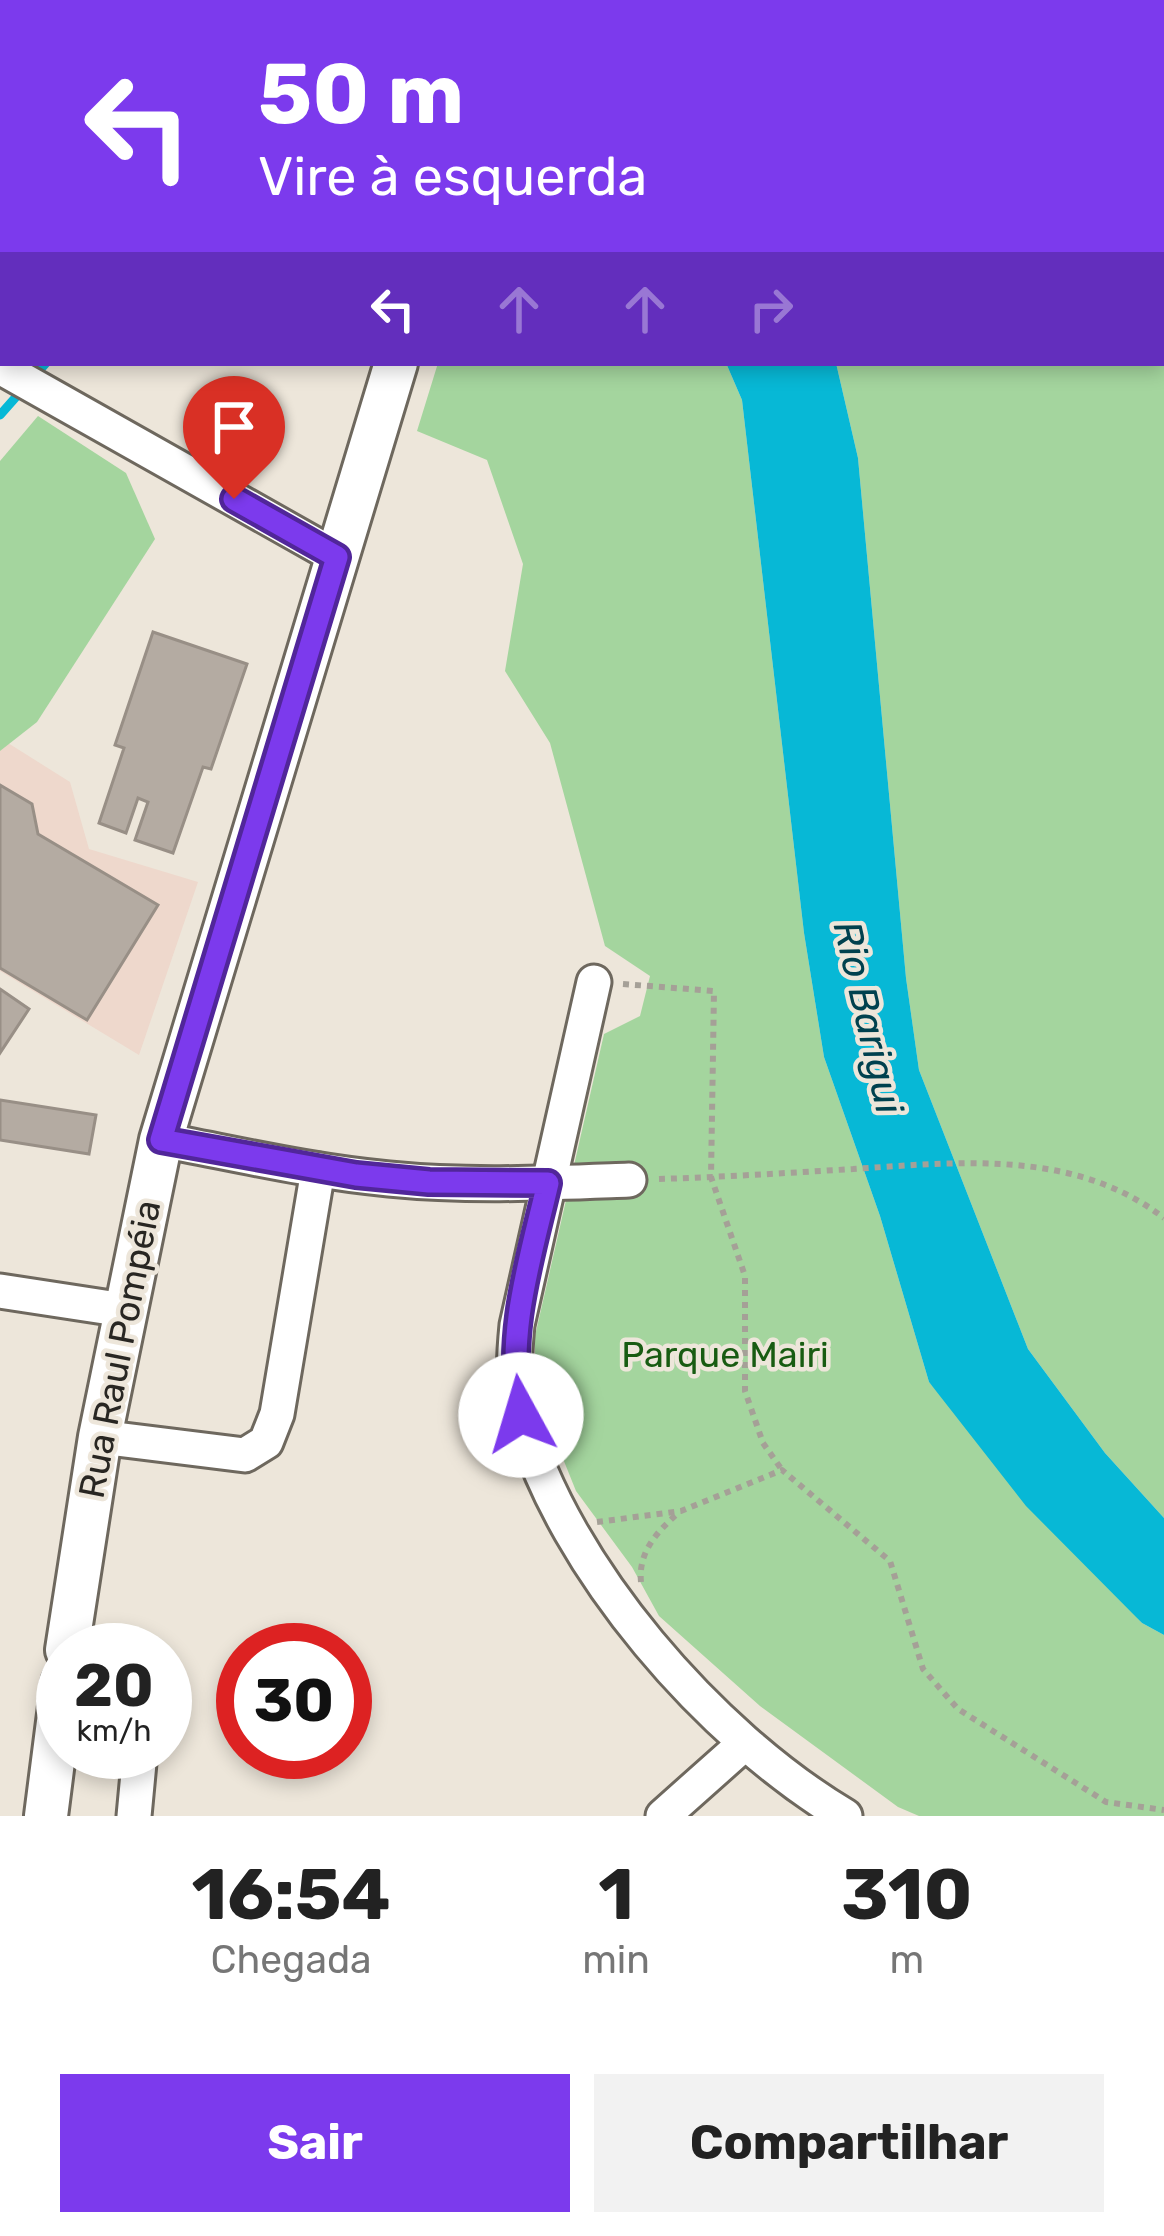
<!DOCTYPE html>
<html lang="pt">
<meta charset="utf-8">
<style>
body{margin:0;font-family:Rubik,sans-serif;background:#f2f2f2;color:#222;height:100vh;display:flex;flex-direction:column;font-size:45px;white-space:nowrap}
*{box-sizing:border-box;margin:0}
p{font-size:39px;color:#767676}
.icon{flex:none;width:66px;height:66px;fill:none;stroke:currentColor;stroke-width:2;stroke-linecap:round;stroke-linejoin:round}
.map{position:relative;height:1816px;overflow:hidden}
.sheet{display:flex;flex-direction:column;background:#fff;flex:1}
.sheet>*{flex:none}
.top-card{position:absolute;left:0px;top:0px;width:1164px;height:366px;box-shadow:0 6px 18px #0003;background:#7c3aed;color:#fff;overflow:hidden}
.speed{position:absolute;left:36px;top:1623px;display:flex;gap:24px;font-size:60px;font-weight:700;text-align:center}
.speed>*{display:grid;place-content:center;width:156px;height:156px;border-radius:50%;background:#fff;box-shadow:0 6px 18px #0003;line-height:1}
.speed small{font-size:30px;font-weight:400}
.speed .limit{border:18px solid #d22;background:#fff;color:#111}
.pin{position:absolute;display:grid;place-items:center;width:102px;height:102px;color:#fff;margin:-123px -51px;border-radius:50% 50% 50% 0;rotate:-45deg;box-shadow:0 0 12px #0007}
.pin .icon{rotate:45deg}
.me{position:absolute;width:132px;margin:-66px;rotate:354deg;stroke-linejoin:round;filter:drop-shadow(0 0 9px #0008)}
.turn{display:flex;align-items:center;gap:42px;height:252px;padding:0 60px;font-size:54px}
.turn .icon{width:156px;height:156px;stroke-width:2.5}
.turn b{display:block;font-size:84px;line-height:102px}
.lanes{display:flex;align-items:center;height:114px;padding:0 60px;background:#0003;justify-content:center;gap:60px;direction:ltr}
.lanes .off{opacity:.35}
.eta{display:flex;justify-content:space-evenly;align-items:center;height:204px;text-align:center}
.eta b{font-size:72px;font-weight:700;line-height:84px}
.button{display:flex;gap:24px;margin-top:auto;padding:24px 60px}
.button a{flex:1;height:138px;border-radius:0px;background:#7c3aed;color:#fff;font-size:48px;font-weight:700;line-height:138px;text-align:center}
.button a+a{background:#f2f2f2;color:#222}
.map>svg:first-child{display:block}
</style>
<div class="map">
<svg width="1164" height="1816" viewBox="0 0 1164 1816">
<rect width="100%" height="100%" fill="#ede6da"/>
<polygon fill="#eed8cc" points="0,738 70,782 89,849 198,882 139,1055 0,971"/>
<g fill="#a4d59e">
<polygon points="544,0 1164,0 1164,1518 1105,1453 1028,1349 919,1070 906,978 858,458 836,363 1161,363 1161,3 543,3"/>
<polygon points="438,363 726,363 742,400 804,933 824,1057 880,1216 929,1382 1142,1623 1164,1635 1164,1816 919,1816 898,1807 760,1706 659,1616 632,1567 576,1491 547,1419 535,1366 535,1336 604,1034 640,1016 650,976 605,946 550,743 505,671 523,564 487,460 417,431"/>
<polygon points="38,416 126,473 155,539 37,722 0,751 0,461"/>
</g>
<polygon fill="#07b8d6" points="726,363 836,363 858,458 906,978 919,1070 1028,1349 1105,1453 1164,1518 1164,1635 1142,1623 1026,1506 929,1382 880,1216 824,1057 804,933 742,400"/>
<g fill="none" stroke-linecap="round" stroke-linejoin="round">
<polyline stroke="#07b8d6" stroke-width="9" points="0,415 46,363"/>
</g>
<g fill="#b4aba2" stroke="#988f86" stroke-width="3">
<polygon points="153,632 247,664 211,769 203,767 173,853 135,840 148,802 138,798 126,833 99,823 124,748 115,745"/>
<polygon points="0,785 32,804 38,834 158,905 87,1020 0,968"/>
<polygon points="0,989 29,1009 0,1053"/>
<polygon points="0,1100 96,1115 89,1154 0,1140"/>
</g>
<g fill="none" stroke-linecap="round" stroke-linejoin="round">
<defs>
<g id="minor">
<polyline points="0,367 337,557"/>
<path d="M594 982 517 1325C514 1356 512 1386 521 1416 564 1569 711 1736 845 1816"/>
<path d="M161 1140C236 1154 312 1172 389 1179 469 1187 549 1183 629 1180"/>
<polyline points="0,1291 124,1310"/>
<polyline points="100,1437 245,1455 266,1442 277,1414 318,1170"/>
<polyline points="134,1752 139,1763 134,1816"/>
<polyline points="663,1816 745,1743"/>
</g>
<g id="major">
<polyline points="505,3 506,0"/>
<polyline points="67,1650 100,1437 161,1140 396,363"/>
<polyline points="46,1816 63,1683"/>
</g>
</defs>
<use href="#minor" stroke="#6e685e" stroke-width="39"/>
<use href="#major" stroke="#6e685e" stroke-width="48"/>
<g stroke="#a5a097" stroke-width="6" stroke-dasharray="6 6" stroke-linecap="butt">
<polyline points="607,0 612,3"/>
<polyline points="1028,0 1029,3"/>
<polyline points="1161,242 1164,245"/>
<polyline points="1161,337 1164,342"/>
<polyline points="623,984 714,991 711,1177 745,1276 745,1391 763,1443 782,1470"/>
<path d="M659 1179C723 1177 788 1173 853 1169 960 1162 1074 1149 1164 1218"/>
<polyline points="597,1522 681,1511 782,1470 890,1561 923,1669 958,1709 1106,1802 1164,1810"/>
<path d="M641 1582C638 1552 657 1532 678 1513"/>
</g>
<use href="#minor" stroke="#fff" stroke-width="33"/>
<use href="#major" stroke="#fff" stroke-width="42"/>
</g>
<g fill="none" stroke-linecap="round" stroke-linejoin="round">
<defs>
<path id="route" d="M234 499 337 557 161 1140 356 1175 429 1182 548 1183C530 1260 505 1336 521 1415"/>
</defs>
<use href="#route" stroke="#51269a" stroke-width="30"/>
<use href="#route" stroke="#7c3aed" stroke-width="21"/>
</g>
<g text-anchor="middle" stroke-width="9" stroke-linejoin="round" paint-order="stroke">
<g font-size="36" fill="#282622" stroke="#ede6da">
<text transform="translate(119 1349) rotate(-79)" y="13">Rua Raul Pompéia</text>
</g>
<g font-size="36" fill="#185c12" stroke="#ede6da">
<text x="725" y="1367">Parque Mairi</text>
</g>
<g font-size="39" font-style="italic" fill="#00414e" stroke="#ede6da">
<text transform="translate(869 1017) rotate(77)" y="14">Rio Barigui</text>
</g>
</g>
</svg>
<div class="speed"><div>20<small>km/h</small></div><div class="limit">30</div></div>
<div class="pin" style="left:234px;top:499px;background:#d93025"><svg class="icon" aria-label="arrive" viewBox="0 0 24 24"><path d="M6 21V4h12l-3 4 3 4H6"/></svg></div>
<svg class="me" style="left:521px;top:1415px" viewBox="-20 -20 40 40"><circle r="19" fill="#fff"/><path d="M0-13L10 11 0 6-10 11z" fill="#7c3aed"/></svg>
<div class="top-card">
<div class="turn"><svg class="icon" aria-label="left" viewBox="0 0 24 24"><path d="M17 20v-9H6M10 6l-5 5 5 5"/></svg><div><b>50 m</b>Vire à esquerda</div></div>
<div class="lanes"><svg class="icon" aria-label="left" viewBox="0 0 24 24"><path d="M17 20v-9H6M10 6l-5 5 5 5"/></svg><svg class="icon off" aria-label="ahead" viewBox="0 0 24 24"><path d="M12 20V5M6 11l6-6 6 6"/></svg><svg class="icon off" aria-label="ahead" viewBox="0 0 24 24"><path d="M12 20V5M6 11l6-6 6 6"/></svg><svg class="icon off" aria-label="right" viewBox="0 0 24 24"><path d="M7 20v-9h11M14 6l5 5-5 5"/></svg></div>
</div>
</div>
<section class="sheet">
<div class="eta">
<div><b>16:54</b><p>Chegada</p></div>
<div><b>1</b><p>min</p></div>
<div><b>310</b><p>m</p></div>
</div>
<div class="button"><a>Sair</a><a>Compartilhar</a></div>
</section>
